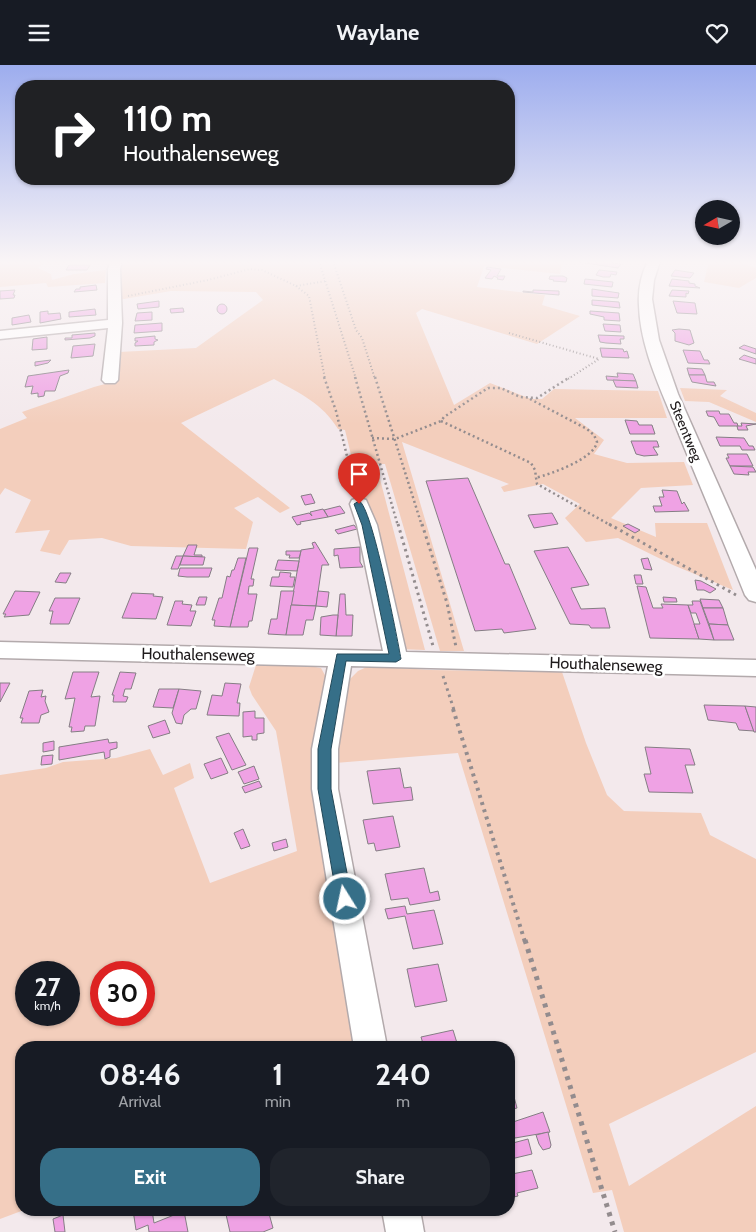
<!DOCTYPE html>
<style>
body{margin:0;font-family:Cabin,sans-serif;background:#20242c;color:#f1f3f6;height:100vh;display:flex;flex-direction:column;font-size:19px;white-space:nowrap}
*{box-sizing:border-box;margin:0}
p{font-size:16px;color:#9ea1a6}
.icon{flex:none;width:28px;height:28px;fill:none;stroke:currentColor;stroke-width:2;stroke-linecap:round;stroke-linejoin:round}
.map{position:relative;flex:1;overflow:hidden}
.side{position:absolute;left:15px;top:976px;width:500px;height:175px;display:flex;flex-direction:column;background:#171b24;border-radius:20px;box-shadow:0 1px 4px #0004}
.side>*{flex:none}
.banner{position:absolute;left:15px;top:15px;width:500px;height:105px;border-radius:20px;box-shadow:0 1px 4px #0004;background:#202124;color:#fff;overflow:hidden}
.needle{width:32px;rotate:261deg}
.controls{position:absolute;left:695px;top:135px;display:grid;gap:10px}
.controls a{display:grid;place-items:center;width:45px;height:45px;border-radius:50%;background:#171b24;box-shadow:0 1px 4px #0004;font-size:25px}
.speed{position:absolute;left:15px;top:896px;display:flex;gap:10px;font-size:25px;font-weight:700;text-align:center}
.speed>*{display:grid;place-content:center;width:65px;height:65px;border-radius:50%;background:#171b24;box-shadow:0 1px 4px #0004;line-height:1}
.speed small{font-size:12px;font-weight:400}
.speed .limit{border:8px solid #d22;background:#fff;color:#111}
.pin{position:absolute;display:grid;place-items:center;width:42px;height:42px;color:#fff;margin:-51px -21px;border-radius:50% 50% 50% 0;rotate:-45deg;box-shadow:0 0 5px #0007}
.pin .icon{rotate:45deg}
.me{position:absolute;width:55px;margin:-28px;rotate:350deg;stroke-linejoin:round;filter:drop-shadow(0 0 4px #0008)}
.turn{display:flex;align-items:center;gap:18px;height:105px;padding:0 25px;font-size:22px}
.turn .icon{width:65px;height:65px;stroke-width:2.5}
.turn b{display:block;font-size:35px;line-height:42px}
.eta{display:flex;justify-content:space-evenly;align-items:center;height:85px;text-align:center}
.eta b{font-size:30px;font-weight:700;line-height:35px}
.button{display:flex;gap:10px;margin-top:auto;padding:10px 25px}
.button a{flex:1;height:58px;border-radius:20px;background:#366f88;color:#fff;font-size:20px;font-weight:700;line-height:58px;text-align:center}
.button a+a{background:#20242c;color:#f1f3f6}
header{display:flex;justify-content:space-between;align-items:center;height:65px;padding:0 25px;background:#171b24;font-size:22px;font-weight:700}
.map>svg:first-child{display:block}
</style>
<header><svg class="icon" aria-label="menu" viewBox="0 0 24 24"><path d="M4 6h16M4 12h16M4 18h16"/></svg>Waylane<svg class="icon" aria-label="heart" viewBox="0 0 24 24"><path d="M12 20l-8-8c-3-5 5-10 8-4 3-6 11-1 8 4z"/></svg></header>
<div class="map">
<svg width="756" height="1167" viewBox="0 0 756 1167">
<rect width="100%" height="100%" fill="#f3e9ec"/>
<g fill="#f3cebc" fill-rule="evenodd">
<polygon points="0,196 67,196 65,198 44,198 38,203 51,209 52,215 74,209 106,205 105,218 48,222 46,218 0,222"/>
<path d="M122 196H562L560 209 484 201 477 222 545 230 542 240 580 251 537 279 422 244 416 248 454 340 490 318 531 334H542L554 324 658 326 667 353H575L604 375 594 389 627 398 684 397 693 420 641 423 611 453 656 472 655 458H707L733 525 673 500 618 473 586 477 565 453 580 439 543 419 504 427 501 422 509 419 402 377 464 586H440L385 399H376L425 585 398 584 345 365 338 364C322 338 301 329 274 314L181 358 290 443 280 448 258 432 234 443 253 457 246 484 131 481 102 473 69 475 60 490 40 486 50 465 15 468 31 435 5 423 0 430V364L27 353 22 347 94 322 116 316 119 287 196 283 263 235 256 227 171 226 118 235 119 203Z"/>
<polygon points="717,196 737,196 756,203 756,213 739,223 704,217 708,200"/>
<polygon points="680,323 727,325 720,331 756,348 756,357 709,337 685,336"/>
<path d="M256 600 309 601 321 603 326 612 317 665 312 712 356 982H21V1145H24L0 1154V710L46 703 63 697 116 693 150 684 163 710 190 698 194 713 174 723 210 818 297 786 276 666 252 630 249 622ZM26 908H69V950H26ZM101 908H144V950H101Z"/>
<polygon points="369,601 431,605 562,607 586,678 607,730 624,746 701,748 710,770 756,794 756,987 609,1059 629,1121 756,1041 756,1167 624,1167 612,1125 593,1128 458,688 335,698 347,617 358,606"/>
</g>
<g fill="#efa2e4" stroke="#857e84">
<polygon points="580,196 600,198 602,196 621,199 618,203 579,197"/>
<polygon points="69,200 90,200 87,205 66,205"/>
<polygon points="487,202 501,204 497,211 505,211 503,215 497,214 498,213 494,211 492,214 485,213 491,205 486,204"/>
<polygon points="599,205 617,207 616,210 611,209 610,212 603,212 596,210"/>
<polygon points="675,205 694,208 690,213 671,211"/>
<polygon points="550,211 563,211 567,213 566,217 553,216 554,215 549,214"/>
<polygon points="585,214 613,217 612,222 584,219"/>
<polygon points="672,214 689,216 689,218 695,219 695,221 700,223 669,221"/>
<polygon points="96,220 97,225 74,227 76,224 80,224 80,222"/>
<polygon points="592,224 619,228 618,233 592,231"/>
<polygon points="15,225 13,230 15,230 14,233 0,234 0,226"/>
<polygon points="533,225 559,226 559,230 523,227 523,226 533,227"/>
<polygon points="672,225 689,226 688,229 686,228 686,232 669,231"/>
<polygon points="592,235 619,237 620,243 592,240"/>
<polygon points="159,236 159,242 138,244 137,239"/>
<polygon points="673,236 695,238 697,249 677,248"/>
<circle cx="222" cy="244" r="5"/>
<polygon points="183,243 184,247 171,248 170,244"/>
<polygon points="95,244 96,250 69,252 69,247"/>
<polygon points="48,246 48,249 60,248 61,254 40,258 40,247"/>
<polygon points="590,246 619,248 620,256 604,255 604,252 590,249"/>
<polygon points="152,247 152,255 135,256 137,248"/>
<polygon points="29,250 31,257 12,260 12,253"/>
<polygon points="162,258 162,266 134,268 135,260"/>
<polygon points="603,259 620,260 621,267 605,266"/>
<polygon points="679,264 690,265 694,278 689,280 675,276 675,268 672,265"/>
<polygon points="95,268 95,271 90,273 65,275 65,273 72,273 72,270"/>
<polygon points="598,270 624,271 624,274 620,274 621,279 606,278 600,277"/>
<polygon points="155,271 155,274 158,275 154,277 154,280 135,281 135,278 138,276 135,276 135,273"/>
<polygon points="47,272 47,284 32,285 33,274"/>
<polygon points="95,279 93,291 71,293 73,281"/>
<polygon points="744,280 756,284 756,289 739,283"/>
<polygon points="600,283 623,284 624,287 627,286 629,293 602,292"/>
<polygon points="683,285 700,286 704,295 708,295 710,299 688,298"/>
<polygon points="744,290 756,294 756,299 739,294"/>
<polygon points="51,295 48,298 35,301 35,297"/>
<polygon points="687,303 702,304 705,310 689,310"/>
<polygon points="69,305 68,308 60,311 55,326 45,326 44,331 38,332 38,328 31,329 33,321 25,322 28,311"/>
<polygon points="617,308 633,309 636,316 607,315 606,311 618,312"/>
<polygon points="689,310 705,310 707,317 714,317 716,321 692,317"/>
<polygon points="613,315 636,316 638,323 616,322"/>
<polygon points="706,346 719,346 720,349 729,349 734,358 737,358 738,361 719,361 714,352 708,351"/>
<polygon points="625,355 637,356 639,360 652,360 655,369 630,369"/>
<polygon points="741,358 756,359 746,361 748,365 738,365 737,361 742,361"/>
<polygon points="716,372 744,373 749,381 753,381 755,385 742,385 740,381 720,381"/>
<polygon points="631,376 657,376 659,382 653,382 658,390 644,391 636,389"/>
<polygon points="727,389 747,389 753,401 730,401 726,393 729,393"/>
<polygon points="730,401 753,402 756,407 748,407 749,410 734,409"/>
<polygon points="468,413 505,499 509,499 536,564 504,568 502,564 475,566 426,416"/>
<polygon points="662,425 677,426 682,439 684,437 689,446 655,447 653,441 662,441 659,432 664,432"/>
<polygon points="311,429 315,438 305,440 301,431"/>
<polygon points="340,441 345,448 328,452 324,445"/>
<polygon points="323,444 328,452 300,457 301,459 297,460 292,452 309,448 312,451 310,447"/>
<polygon points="552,448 558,459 534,463 528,450"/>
<polygon points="628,459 640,465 635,468 623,461"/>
<polygon points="354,460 357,464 338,469 335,465"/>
<polygon points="315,477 329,500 322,500 316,541 291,540 301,485 314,483 312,478"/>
<polygon points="188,480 197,480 194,490 202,490 202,492 183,491"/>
<polygon points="360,482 360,497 363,502 340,503 338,490 334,491 334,484"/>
<polygon points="568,482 589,520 571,523 581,544 605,543 610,563 591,563 589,560 570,559 534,486"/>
<polygon points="249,483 258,483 251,514 254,514 253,521 249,521 248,529 257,529 252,556 249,556 248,562 230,562"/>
<polygon points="286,486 301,486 299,493 289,493 290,490 286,490"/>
<polygon points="176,491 183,491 178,504 171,504"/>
<polygon points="183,491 205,492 203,500 180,500"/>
<polygon points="238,493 246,493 230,562 214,561 215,555 212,555 219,533 222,533 227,511 230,512 232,505 234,505"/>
<polygon points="648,493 652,505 644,504 641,494"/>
<polygon points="278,495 299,496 297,506 275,505"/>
<polygon points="180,503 212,503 209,512 187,512 178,511"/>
<polygon points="280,507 291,508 290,512 295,512 293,522 270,521 272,512 279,512"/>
<polygon points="60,508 71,508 66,518 55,517"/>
<polygon points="634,510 641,510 643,519 636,519"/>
<polygon points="695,515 701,516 716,524 710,528 704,525 697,525"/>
<polygon points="637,521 646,522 653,543 663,543 661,539 688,540 699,574 650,573"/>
<polygon points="15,526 40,527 29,550 4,552 6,549 3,549"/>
<polygon points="281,526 294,526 286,570 268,569 271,554 277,554"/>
<polygon points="318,526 329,527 327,542 316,541"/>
<polygon points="132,528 154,529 153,531 163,532 156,554 122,553"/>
<polygon points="340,529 345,529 346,550 353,550 352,571 336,571"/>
<polygon points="199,532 207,532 205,540 196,540"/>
<polygon points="663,532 676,533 677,537 664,537"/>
<polygon points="55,533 80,533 69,559 50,559 53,546 49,546"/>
<polygon points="700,534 719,535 723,543 703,543"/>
<polygon points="175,536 183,536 182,539 192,540 190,546 196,546 191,561 167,560"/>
<polygon points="692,536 700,536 714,575 699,574 694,559 700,559 696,548 691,548 688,540 693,540"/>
<polygon points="291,540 316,541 313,555 306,555 303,570 286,570"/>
<polygon points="703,543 723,543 728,560 709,559"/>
<polygon points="333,550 338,550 336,571 320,570 321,552"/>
<polygon points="709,559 728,560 734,575 714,575"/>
<polygon points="73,607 99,607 91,632 100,631 95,661 85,661 84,666 71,667 72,662 69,662 75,633 65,634"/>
<polygon points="120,607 136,608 131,624 125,624 123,631 128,632 126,637 113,637 114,630 112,630"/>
<polygon points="0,618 10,618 0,637"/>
<polygon points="225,618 241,619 237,638 240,638 239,651 207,650 212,630 222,631"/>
<polygon points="159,624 179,624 173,643 153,642"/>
<polygon points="179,624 201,626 196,644 191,644 184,650 182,659 176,658 172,648"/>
<polygon points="43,625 41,632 46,631 45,636 49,647 41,650 39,658 21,658 23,653 20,653 29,626"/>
<polygon points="704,640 745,641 754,666 739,665 736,658 708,655"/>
<polygon points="745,641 756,642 756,667 754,667"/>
<polygon points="255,646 255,653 264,653 264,668 257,669 257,675 252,675 252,671 243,672 243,647"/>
<polygon points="165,655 170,668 153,673 148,661"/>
<polygon points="229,668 246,700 232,705 216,672"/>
<polygon points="108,674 109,678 117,677 117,683 110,685 110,692 105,694 104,687 59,695 59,682"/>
<polygon points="54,676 54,685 43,687 43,678"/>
<polygon points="645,682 690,684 695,700 685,700 693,728 649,727 644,709 651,709"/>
<polygon points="53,690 52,699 41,700 42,691"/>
<polygon points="221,693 228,708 211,714 204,699"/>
<polygon points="254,701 259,714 244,719 238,707"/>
<polygon points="400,703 404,723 411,722 413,735 373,739 367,706"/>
<polygon points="259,716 262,722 245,728 242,722"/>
<polygon points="393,751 400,782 376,786 374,778 368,779 363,755"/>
<polygon points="243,764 250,781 241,784 234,768"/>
<polygon points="286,774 288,782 274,786 272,778"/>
<polygon points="424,803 430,828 438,826 440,835 410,840 408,833 391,835 385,809"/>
<polygon points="405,841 407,849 434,845 443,879 413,884 405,851 388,854 385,844"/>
<polygon points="438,899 447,936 415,942 407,904"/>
<polygon points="453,965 457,978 465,977 467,982 424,982 421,972"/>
<polygon points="509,1013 517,1043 509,1045"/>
<polygon points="543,1047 550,1067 515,1073 510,1058"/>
<polygon points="548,1067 551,1080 550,1083 543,1085 539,1079 536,1070"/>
<polygon points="528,1074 532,1089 511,1094 509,1079"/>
<polygon points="509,1096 512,1109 532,1105 538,1123 517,1128 518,1131 509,1133"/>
<polygon points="133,1145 152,1145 154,1158 184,1146 188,1167 149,1167 148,1160 136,1165"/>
<polygon points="225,1145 268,1145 273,1163 263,1167 230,1167"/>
<polygon points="63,1150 65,1167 55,1167 53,1154"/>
</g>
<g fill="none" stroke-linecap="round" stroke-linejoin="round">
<defs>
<g id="minor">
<polygon points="110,196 122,196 120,204 122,258 118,315 115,318 105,318 102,315 108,263 0,274 0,266 108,255 108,204"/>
<path d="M648 196H660L654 215 652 234 659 275 678 329 756 505V537L749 535 745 530C722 472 697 415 674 357 659 320 640 281 639 240 638 225 641 210 648 196Z"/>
<polygon points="359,433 366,435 377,460 406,587 756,595 756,611 351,601 338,684 338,724 387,982 354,982 312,724 312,684 328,601 0,593 0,577 383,586 357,460 350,439 352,435"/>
<polygon points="382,1145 420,1145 424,1167 386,1167"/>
</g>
</defs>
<use href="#minor" stroke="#b3aaac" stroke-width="3"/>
<g stroke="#938c8e" stroke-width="2" stroke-dasharray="1 2.5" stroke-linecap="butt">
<polyline points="319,196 356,314"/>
<polyline points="333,196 356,265 362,273 375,314"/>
<polyline points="296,221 309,231 325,314"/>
<polyline points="128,231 208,215 250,204 262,205 296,221 326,216"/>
<polyline points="509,268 599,294 568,314"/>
</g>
<g stroke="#938c8e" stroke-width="2.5" stroke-dasharray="2 3" stroke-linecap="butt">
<polyline points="324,312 336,346 356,428"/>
<polyline points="355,312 398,461"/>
<polyline points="375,312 422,461"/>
<path d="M530 334 587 364 594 370 597 377C594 394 551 409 535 413"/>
<polyline points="441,356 531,398 535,405 537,419 612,461"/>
<polyline points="372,373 395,374 441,356 444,352 488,323 501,323 520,332 537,333 570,312"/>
</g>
<g stroke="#938c8e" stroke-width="3" stroke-dasharray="2.5 4" stroke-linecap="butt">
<polyline points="398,459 433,581"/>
<polyline points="422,459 447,538 456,582"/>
<polyline points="609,459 736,530"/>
<polyline points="443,611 454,645"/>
</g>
<polyline stroke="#938c8e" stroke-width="4" stroke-dasharray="3 4.5" stroke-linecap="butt" points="453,644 525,877"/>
<polyline stroke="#938c8e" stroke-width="5" stroke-dasharray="4 5.5" stroke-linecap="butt" points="525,875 615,1167"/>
<use href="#minor" fill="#fff" fill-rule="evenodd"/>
</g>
<linearGradient id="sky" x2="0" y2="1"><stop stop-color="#9dadee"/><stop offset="0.55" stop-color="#faf5f6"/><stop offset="1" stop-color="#faf5f6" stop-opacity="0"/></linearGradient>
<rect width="756" height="359" fill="url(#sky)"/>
<path fill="#366f88" stroke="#234858" d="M359 436C372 441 397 572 401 594L396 597 346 596 331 684V724L352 834 350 839 345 841 340 839 337 834 318 724V684L337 589H389L362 460 354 439Z"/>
<g text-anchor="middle" stroke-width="5" stroke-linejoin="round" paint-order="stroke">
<g font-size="14" fill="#1f1b1c" stroke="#fff">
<text transform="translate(686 366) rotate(68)" y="5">Steentweg</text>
</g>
<g font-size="16" fill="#1f1b1c" stroke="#fff">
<text transform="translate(198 589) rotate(1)" y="6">Houthalenseweg</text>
<text transform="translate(606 599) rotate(2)" y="6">Houthalenseweg</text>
</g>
</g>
</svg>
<div class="controls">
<a><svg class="needle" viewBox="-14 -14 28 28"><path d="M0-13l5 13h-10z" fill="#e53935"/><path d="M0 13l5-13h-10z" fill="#9ea1a6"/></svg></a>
</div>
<div class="speed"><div>27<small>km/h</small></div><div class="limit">30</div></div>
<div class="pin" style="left:359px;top:439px;background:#d93025"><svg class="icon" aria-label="arrive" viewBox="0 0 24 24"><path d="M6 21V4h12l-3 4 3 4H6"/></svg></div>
<svg class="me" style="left:345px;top:834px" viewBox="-20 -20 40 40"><circle r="17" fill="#366f88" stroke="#fff" stroke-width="3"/><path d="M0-11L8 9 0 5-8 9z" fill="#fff"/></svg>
<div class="banner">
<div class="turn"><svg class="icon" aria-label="right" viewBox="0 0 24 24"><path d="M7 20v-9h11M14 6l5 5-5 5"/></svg><div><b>110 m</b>Houthalenseweg</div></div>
</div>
<section class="side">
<div class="eta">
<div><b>08:46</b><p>Arrival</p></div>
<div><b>1</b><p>min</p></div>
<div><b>240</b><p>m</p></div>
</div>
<div class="button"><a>Exit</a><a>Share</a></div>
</section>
</div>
